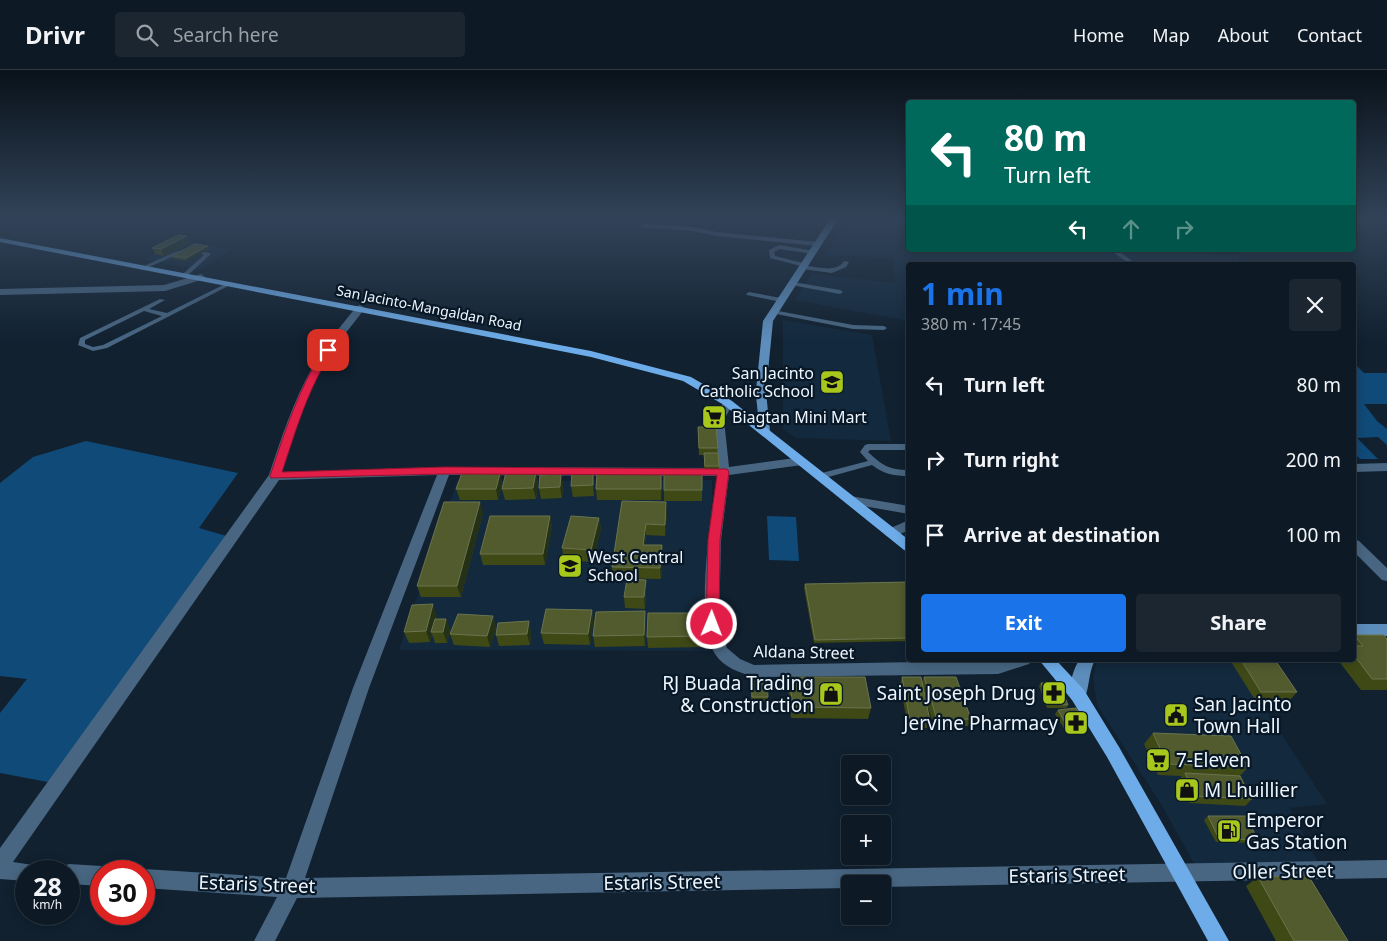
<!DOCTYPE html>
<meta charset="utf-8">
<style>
body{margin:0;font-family:"Noto Sans",sans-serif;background:#1b2631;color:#f1f3f6;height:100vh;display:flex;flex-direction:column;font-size:19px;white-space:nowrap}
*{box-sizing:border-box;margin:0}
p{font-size:16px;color:#9aa0a6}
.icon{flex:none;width:28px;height:28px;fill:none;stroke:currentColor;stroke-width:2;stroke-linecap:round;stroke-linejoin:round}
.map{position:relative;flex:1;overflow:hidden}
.side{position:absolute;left:906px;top:192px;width:450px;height:400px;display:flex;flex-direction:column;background:#0d1924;border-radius:5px;box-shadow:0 2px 12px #0003,0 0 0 1px #2d3841}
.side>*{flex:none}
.hud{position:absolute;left:906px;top:30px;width:450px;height:152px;border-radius:5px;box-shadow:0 2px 12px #0003,0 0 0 1px #2d3841;background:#00695c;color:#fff;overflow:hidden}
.fabs{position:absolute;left:841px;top:685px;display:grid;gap:10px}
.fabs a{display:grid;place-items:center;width:50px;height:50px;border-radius:5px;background:#0d1924;box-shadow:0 2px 12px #0003,0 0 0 1px #2d3841;font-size:25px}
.speed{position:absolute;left:15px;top:790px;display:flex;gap:10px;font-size:25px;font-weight:700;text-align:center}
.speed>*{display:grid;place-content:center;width:65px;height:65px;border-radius:50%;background:#0d1924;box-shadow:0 2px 12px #0003,0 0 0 1px #2d3841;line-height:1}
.speed small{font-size:12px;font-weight:400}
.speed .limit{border:8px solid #d22;background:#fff;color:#111}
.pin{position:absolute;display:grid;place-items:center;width:42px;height:42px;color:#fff;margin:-21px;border-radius:10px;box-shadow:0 2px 8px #0006}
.me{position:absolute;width:55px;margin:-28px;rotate:1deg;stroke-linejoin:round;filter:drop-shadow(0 0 4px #0008)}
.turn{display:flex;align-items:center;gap:18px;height:105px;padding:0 15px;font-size:22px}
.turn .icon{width:65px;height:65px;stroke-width:2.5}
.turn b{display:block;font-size:35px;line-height:42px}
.lanes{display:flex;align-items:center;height:48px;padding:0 15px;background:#0003;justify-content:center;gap:25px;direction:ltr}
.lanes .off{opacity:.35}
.round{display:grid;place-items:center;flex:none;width:52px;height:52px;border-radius:5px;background:#1b2631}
.head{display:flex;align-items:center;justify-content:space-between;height:85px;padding:0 15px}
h1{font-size:30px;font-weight:700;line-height:38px;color:#1a73e8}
.action{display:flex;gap:10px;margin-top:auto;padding:10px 15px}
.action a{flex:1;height:58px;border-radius:5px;background:#1a73e8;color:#fff;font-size:20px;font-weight:700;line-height:58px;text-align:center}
.action a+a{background:#1b2631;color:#f1f3f6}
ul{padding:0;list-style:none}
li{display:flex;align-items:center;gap:15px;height:75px;padding:0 15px}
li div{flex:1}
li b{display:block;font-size:19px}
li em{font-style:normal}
header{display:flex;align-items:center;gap:30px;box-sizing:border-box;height:70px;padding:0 25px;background:#0d1924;border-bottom:1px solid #2d3841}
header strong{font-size:24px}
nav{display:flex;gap:28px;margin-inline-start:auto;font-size:18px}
.search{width:350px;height:45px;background:#1b2631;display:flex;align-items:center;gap:12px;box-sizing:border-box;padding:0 18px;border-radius:5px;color:#9aa0a6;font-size:19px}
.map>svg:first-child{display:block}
</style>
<header>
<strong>Drivr</strong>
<div class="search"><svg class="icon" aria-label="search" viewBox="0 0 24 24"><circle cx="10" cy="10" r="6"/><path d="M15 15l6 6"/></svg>Search here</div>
<nav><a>Home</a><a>Map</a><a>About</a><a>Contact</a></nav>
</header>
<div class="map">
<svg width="1387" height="871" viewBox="0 0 1387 871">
<rect width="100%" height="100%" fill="#112130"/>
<g fill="#13293d">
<polygon points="849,149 909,149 909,180 1166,180 1167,182 1237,185 1242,195 909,195 909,251 795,230 812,204 895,213 893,188 825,185"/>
<polygon points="182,170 232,180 198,200 143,189"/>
<polygon points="783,250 872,265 891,371 796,368 783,359"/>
<polygon points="712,410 711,581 399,580 457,411"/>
<polygon points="1097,590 1233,590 1327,734 1290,738 1318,792 1196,797 1161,734 1097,635 1093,607"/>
</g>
<g fill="#104a78">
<polygon points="1354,293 1364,303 1387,303 1387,334 1364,334 1377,351 1387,359 1387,375 1378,367 1357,368 1378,389 1360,389 1354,383"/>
<polygon points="86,371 238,403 199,458 230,467 53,713 0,703 0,643 27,609 0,606 0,413 33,387"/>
<polygon points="767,446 796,447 799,491 769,490"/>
</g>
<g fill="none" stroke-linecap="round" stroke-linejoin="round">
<g fill="#486682" fill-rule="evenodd">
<polygon points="643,154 693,157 717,162 818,172 821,174 818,176 717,166 693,161 641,157 641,155"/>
<path d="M779 175 815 181V183L813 184 780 179 774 182 775 186 807 194V196C819 197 837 203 844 191L849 192 846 197 832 203 803 199 801 198V196L770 188 769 180Z"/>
<polygon points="189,179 192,181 191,182 178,184 147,198 142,197 175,182"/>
<polygon points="1110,180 1117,180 1138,195 1131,195"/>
<polygon points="203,181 211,184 188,205 184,205 184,203 204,185 200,183"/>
<path d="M229 212 234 213 107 278 93 281 78 275 80 268 160 229 165 230 149 239 167 243ZM144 241 162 246 103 275 93 277 85 274V270Z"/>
<polygon points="793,212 840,220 843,222 840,224 791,215 791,213"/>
<polygon points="749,222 781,228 784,230 781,232 747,225 746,224"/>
<polygon points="773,240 853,255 884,256 887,258 884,260 853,259 771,243 771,241"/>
<path d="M868 374H909V380H870L868 382C882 395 889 400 909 400V406C895 406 883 404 872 395L821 409 818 408 817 406 818 404 868 391 860 382 865 375Z"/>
</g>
<g fill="#486682" fill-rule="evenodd">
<polygon points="201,204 205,207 204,209 165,221 0,225 0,219 164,215"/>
<path d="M360 235 365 238C352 256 337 272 326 291 306 325 294 364 282 402L445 397 717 398 714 350 724 331H732L733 333 724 350 729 397 802 387 808 391 802 395 729 405 721 470 719 555 727 578 740 589 754 595 1032 590 1029 594 998 604 754 607C739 602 724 598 715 584 694 552 711 445 717 406L449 405 369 618 305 808 1387 790V808L882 817V814H850V818L297 828 275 871H254L277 827 144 818V801H140L144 799 286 808 353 618 437 405 279 410 13 792 33 795 35 801H26V811L0 809V778L269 405C281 369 293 332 312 298 324 276 341 256 357 236Z"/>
<polygon points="1354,469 1359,471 1387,498 1387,511 1382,510 1354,482"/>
<polygon points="69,794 101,796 109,801 101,801 101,816 69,814 69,801 61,801 62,797"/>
</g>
<g fill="#486682" fill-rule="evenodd">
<polygon points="1387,393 1387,401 1354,402 1354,394"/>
<polygon points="850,426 909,436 909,444 846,433 844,430"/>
<polygon points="909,450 909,460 896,466 886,466 885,463 886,460"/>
</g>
<g fill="#5d8dbb" fill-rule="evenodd">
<path d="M830 149H838L773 251 766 322 770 361 768 363H760L756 326 730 328 708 325 707 323C712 319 746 321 756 320L763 251Z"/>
<rect x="1354" y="554" width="33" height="12"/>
<path d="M1079 590H1095C1088 603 1090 617 1084 630L1078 632 1072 630C1067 619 1073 600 1079 590Z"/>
</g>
<g fill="#6dace8" fill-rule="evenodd">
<polygon points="0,168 591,281 691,307 732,331 909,470 909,482 904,480 724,335 683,311 591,287 0,172"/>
<polygon points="1039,590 1056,590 1084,620 1119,677 1229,871 1208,871 1107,687 1072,630"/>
</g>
</g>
<g fill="#3f4916">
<polygon points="190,173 164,186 155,184 152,178"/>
<polygon points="208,176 210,179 187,191 173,189 172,186"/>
<polygon points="706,341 717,341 717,350 716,363 719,400 704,400 704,385 699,385 698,357 705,357"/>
<polygon points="536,402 538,413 536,429 505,430 502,419"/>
<polygon points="500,403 502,414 498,430 460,430 456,419"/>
<polygon points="561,404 563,415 562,428 541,429 539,418"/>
<polygon points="702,404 702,431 664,431 664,420"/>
<polygon points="594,413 594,426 573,427 571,416"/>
<polygon points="662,414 661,430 597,430 596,419"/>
<polygon points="622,431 667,443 665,466 646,465 645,475 662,475 663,487 661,509 613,508 612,497"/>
<polygon points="483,443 461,527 421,527 417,516"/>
<polygon points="550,446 552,457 545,495 483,495 480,484"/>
<polygon points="599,448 601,459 593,492 564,490 562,478"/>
<polygon points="909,512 909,571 814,573 804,518 805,514"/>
<polygon points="646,521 645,539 625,538 624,527"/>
<polygon points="592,540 593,552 590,575 544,574 541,563"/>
<polygon points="703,543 703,577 648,578 647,567"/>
<polygon points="437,546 436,549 446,549 450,560 447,573 435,573 432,564 430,572 409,573 404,562"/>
<polygon points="493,546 496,558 490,577 454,575 450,564"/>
<polygon points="529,551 531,563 530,575 499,576 496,565"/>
<polygon points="646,553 645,576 595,577 593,566"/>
<polygon points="1354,565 1387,569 1387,620 1361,620 1338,590 1354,590"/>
<polygon points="1230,590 1275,590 1297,622 1290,630 1255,630"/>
<polygon points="789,607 871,638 868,649 791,648 788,618"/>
<polygon points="902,607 922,612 924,607 971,649 968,656 934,657 926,631 930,651 927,658 908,657 900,614"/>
<polygon points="751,611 768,627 768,631 751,631"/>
<polygon points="1041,613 1068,635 1066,638 1047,638 1039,616"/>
<polygon points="1058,640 1088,657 1085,661 1067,663 1055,644"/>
<polygon points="1153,663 1248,697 1240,706 1252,729 1245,736 1189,733 1179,710 1182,706 1158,705 1144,674"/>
<polygon points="1208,746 1258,770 1254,773 1216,772 1204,750"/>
<polygon points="1258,807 1348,871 1276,871 1246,816"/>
</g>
<g fill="#253116">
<polygon points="187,166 190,173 164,186 161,179"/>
<polygon points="208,176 210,179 187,191 186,188"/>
<polygon points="536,402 538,413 536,429 533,418"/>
<polygon points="593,402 594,413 594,426 593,415"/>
<polygon points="500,403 502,414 498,430 496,419"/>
<polygon points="661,403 662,414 661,430"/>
<polygon points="561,404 563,415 562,428 560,417"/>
<polygon points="480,432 483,443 461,527 457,516"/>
<polygon points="666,432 667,443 665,466 665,455"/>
<polygon points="550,446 552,457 545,495 543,484"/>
<polygon points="599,448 601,459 593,492 591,480"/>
<polygon points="646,454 646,465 644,486 643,475"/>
<polygon points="662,475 663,487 661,509 660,498"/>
<polygon points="646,510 646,521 645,539 644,527"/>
<polygon points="433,534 437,546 433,562 431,562 432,564 430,572 426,561"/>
<polygon points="592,540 593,552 590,575 588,564"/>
<polygon points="645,541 646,553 645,576 644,565"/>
<polygon points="493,546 496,558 490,577 487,566"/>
<polygon points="446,549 450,560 447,573 443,562"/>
<polygon points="529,551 531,563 530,575 527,564"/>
</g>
<g fill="#525b2e" stroke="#6a744f">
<polygon points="178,165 187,166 161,179 152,178"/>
<polygon points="195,174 208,176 186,188 172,186"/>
<polygon points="706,341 717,341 718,346 706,346"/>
<polygon points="706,348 717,348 716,359 716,357 705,357"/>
<polygon points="698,357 716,357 718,378 699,378"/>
<polygon points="704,383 718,383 719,396 705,396"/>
<polygon points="506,402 536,402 533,418 502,419"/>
<polygon points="593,402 593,415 571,416 572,403"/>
<polygon points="462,403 500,403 496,419 456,419"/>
<polygon points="597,403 661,403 661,419 596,419"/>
<polygon points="561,404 560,417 539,418 540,405"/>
<rect x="664" y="404" width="38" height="16"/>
<polygon points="622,431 666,432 665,455 646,454 643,475 662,475 660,498 612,497"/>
<polygon points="444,432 480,432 457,516 417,516"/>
<polygon points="490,446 550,446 543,484 480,484"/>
<polygon points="571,446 599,448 591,480 562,478"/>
<polygon points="627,509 646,510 644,527 624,527"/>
<polygon points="909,512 909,568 815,570 805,514"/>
<polygon points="433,534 426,561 404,562 412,535"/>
<polygon points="546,539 592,540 588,564 541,563"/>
<polygon points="645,541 644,565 593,566 596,542"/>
<polygon points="648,543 703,543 704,566 647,567"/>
<polygon points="458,544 493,546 487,566 450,564"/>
<polygon points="435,549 446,549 443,562 431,562"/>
<polygon points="529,551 527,564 496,565 498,553"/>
<polygon points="1354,565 1384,565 1387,569 1387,609 1372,609 1354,585 1354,576 1363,576"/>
<polygon points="1241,590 1275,590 1297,622 1261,622"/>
<polygon points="789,607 865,607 871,638 793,637"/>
<polygon points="902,607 921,607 930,651 910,650"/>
<polygon points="924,607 956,607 971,649 937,650"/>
<polygon points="751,611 767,611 768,627 752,627"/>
<polygon points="1041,613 1059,613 1068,635 1049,634"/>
<polygon points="1076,638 1088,657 1069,660 1058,640"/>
<polygon points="1153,663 1231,666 1248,697 1167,694"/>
<polygon points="1185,703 1240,706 1252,729 1195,726"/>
<polygon points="1208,746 1246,746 1258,770 1219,769"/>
<polygon points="1308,805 1348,871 1294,871 1258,807"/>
</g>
<linearGradient id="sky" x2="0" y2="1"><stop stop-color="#09121a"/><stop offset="0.55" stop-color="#324359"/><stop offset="1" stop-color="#324359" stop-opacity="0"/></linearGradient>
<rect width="1387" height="271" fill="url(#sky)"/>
<path fill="#e11d48" stroke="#92132f" d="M328 277 333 280C308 318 296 360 282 402L445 397 727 399 729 402 720 470 719 554 717 558 712 560 708 558 706 554 708 470 717 405 445 404 271 408 270 406C285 361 299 317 325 278Z"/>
<defs>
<symbol id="school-square" viewBox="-11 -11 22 22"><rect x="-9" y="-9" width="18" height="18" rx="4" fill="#a8c71d" stroke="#081826"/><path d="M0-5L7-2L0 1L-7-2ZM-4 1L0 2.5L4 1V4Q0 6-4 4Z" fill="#111"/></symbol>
<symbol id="supermarket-square" viewBox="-11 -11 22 22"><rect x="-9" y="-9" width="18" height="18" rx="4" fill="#a8c71d" stroke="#081826"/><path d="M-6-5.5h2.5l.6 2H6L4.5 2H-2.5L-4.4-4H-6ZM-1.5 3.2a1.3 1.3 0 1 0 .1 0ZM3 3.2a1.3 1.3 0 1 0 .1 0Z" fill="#111"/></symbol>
<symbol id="pharmacy-square" viewBox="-11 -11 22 22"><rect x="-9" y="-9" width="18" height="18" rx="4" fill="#a8c71d" stroke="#081826"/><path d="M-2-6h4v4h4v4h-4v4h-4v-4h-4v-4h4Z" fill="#111"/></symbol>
<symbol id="shop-square" viewBox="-11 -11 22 22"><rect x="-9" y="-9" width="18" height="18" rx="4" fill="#a8c71d" stroke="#081826"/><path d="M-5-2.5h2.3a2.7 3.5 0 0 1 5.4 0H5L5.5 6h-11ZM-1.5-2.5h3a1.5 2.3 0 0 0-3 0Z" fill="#111"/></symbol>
<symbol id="civic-square" viewBox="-11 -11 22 22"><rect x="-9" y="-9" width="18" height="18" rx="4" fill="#a8c71d" stroke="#081826"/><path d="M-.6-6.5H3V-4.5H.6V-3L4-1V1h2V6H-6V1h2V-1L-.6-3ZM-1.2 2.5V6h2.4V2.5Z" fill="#111"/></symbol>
<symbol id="fuel-square" viewBox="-11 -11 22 22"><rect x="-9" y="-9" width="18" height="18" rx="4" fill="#a8c71d" stroke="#081826"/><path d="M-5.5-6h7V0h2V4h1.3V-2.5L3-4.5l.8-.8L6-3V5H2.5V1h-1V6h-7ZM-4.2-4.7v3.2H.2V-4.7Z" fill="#111"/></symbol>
</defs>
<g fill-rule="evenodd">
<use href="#school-square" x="818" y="298" width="28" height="28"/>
<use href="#supermarket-square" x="700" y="333" width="28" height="28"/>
<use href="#school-square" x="556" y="482" width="28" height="28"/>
<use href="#pharmacy-square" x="1040" y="609" width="28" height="28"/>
<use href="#shop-square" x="817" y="610" width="28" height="28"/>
<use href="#civic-square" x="1162" y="631" width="28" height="28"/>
<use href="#pharmacy-square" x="1062" y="639" width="28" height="28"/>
<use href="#supermarket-square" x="1144" y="676" width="28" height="28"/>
<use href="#shop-square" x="1173" y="706" width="28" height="28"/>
<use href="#fuel-square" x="1215" y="747" width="28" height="28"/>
</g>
<g text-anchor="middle" stroke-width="4.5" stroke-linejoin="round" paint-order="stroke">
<g font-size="14" fill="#edf5fe" stroke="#081826">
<text transform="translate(429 238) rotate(11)" y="5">San Jacinto-Mangaldan Road</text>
</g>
<g font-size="16" fill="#edf5fe" stroke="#081826" text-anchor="start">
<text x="814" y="309" text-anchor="end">San Jacinto<tspan x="814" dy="18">Catholic School</tspan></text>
<text x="732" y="353">Biagtan Mini Mart</text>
<text x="588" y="493">West Central<tspan x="588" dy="18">School</tspan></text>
</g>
<g font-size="16" fill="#edf5fe" stroke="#081826">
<text transform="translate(804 582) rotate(1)" y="6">Aldana Street</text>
</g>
<g font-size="19" fill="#edf5fe" stroke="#081826" text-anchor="start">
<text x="814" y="620" text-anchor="end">RJ Buada Trading<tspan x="814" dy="22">&amp; Construction</tspan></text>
<text x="1036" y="630" text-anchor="end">Saint Joseph Drug</text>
<text x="1194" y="641">San Jacinto<tspan x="1194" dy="22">Town Hall</tspan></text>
<text x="1058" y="660" text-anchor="end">Jervine Pharmacy</text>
<text x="1176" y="697">7-Eleven</text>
<text x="1204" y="727">M Lhuillier</text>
<text x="1246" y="757">Emperor<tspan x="1246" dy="22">Gas Station</tspan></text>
</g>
<g font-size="19" fill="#edf5fe" stroke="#081826">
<text transform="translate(1283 801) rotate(-1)" y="7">Oller Street</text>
<text transform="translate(1067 805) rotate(-1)" y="7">Estaris Street</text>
<text transform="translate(662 812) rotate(-1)" y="7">Estaris Street</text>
<text transform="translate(257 814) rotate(2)" y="7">Estaris Street</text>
</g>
</g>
</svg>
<div class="fabs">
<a><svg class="icon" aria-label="search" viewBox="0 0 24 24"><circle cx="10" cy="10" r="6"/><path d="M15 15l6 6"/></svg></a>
<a>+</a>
<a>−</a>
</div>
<div class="speed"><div>28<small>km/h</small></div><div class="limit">30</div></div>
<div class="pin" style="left:328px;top:280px;background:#d93025"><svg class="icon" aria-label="arrive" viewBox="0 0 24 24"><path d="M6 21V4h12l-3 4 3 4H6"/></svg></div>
<svg class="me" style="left:712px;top:554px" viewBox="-20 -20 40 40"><circle r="17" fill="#e11d48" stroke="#fff" stroke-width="3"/><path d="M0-11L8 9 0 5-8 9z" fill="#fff"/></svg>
<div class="hud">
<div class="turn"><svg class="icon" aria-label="left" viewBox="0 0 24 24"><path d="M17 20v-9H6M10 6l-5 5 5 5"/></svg><div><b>80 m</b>Turn left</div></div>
<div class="lanes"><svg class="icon" aria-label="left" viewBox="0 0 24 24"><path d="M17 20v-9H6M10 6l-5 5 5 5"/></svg><svg class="icon off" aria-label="ahead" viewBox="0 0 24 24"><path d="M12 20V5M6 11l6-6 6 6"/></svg><svg class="icon off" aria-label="right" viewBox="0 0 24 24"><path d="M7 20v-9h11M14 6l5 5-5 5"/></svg></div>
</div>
<section class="side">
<div class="head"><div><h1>1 min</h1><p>380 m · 17:45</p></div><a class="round"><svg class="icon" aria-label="close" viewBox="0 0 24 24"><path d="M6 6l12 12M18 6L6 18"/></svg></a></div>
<ul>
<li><svg class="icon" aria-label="left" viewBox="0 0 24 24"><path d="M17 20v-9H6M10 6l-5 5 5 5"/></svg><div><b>Turn left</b></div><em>80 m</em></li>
<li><svg class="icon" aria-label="right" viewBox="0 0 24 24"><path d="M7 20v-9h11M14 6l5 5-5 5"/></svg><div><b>Turn right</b></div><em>200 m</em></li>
<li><svg class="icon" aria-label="arrive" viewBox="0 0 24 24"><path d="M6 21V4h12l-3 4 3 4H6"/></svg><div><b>Arrive at destination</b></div><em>100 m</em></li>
</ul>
<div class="action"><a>Exit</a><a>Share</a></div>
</section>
</div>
